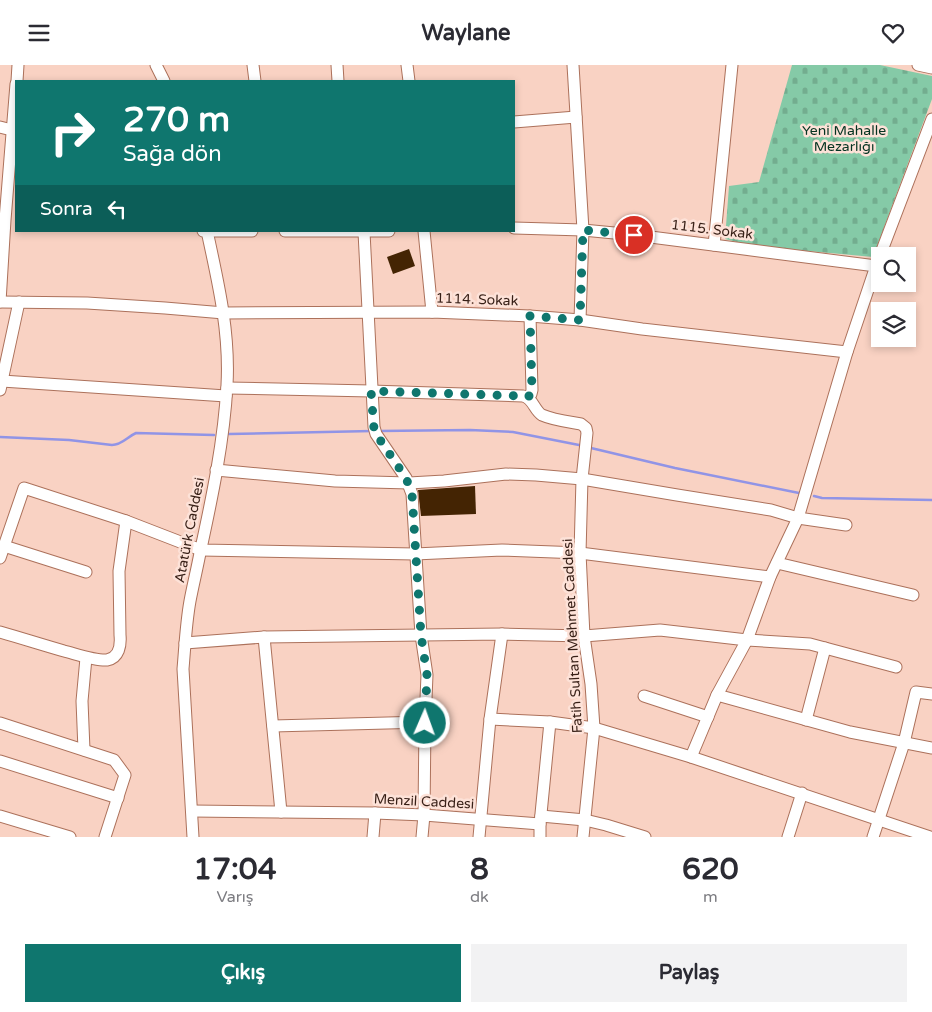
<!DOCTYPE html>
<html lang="tr">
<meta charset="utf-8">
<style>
body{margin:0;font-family:"Varela Round",sans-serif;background:#f2f2f3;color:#2b2b33;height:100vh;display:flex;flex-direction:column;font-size:19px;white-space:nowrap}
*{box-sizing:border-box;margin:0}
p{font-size:16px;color:#7c7c81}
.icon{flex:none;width:28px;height:28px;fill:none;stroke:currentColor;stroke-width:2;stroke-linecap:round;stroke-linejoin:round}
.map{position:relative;height:772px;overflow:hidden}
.details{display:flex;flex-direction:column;background:#fff;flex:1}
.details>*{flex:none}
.banner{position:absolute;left:15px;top:15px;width:500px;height:152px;border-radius:0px;box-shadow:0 2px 8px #0003;background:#0f766e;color:#fff;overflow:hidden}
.controls{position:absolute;left:871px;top:182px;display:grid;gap:10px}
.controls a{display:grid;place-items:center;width:45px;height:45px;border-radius:0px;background:#fff;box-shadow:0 2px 8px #0003;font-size:25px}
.pin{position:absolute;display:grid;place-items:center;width:42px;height:42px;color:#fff;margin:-21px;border:2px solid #fff;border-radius:50%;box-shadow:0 1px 5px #0007}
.me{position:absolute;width:55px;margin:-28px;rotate:2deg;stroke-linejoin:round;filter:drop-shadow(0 0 4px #0008)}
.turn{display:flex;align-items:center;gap:18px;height:105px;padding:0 25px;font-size:22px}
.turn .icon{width:65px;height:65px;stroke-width:2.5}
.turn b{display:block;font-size:35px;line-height:42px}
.then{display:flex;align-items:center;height:48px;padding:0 25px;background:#0003;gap:10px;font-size:19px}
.eta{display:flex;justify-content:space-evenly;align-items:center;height:85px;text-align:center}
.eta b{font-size:30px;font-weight:700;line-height:35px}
.action{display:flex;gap:10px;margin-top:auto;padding:10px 25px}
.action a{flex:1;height:58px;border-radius:0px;background:#0f766e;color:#fff;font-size:20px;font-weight:700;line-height:58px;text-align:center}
.action a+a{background:#f2f2f3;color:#2b2b33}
header{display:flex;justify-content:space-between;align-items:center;height:65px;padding:0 25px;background:#fff;font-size:22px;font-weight:700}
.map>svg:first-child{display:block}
</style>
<header><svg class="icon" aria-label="menu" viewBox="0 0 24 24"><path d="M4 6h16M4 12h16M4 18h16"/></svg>Waylane<svg class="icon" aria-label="heart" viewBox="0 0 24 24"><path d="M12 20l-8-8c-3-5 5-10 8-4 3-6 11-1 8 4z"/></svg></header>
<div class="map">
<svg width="932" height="772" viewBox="0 0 932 772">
<defs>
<pattern id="cemetery-stones" width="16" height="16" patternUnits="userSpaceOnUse" patternTransform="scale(1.25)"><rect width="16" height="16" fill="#85caa7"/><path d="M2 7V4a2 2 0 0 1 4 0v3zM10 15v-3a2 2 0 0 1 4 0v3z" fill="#73ad8f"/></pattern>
</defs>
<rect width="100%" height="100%" fill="#f9d2c3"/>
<polygon fill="url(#cemetery-stones)" points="792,0 880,0 932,11 932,34 873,192 753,181 725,174 729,121 759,117"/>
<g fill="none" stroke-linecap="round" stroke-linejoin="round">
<g stroke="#9194e6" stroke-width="2.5">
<polyline points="379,366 470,365 513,367 579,380"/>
<polyline points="229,369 372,366"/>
<path d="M0 372 69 375 112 380C122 380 127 372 136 368L214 370"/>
<polyline points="591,383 675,403 799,428"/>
<polyline points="814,431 822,433 932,435"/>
</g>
</g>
<g fill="#442403">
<polygon points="409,184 415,201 393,209 387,192"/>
<polygon points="475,421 476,449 421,451 418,425"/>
</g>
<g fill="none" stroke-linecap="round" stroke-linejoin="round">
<defs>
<g id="minor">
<polyline points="156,0 164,16"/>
<polyline points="253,0 255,16"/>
<polyline points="337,0 338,16"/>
<polyline points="407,0 409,16"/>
<polyline points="573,0 583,165 580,255"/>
<polyline points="918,0 932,3"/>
<polyline points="17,16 18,0"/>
<polyline points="514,57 576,52"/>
<polyline points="0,62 16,66"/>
<polyline points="514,163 583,165 635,170 876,201"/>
<polyline points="203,166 252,166"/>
<polyline points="285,166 389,166"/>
<polyline points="424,166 432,247"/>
<polyline points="364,167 374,362 376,369 406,413 412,429 421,570 427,610 425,657"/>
<polyline points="714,180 732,0"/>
<polyline points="0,237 87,238 165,243 224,248 432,247 530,251 580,255 642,264 847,287"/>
<polyline points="0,237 5,155 16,19"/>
<polyline points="2,316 226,331"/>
<path d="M227 323 371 326 523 331C533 333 534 345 542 350 553 355 570 357 581 359L586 363 587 368 582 414 580 488 584 571 591 619 594 663 583 772"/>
<polyline points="0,325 19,237"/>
<polyline points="528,332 531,329 532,325 530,251"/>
<polyline points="216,405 335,416 409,418 444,416 506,409 536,410 582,414 677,430 771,445 798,453 846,460"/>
<polyline points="4,481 86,507"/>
<polyline points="0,493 24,423 126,456 201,485 415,489 502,485 580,488 770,512"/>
<polyline points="777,498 913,530"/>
<path d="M0 567C21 573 43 580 64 586 76 589 96 596 107 595 119 593 121 580 120 570L119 506 126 456"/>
<polyline points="264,572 281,747"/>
<polyline points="185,578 264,572 502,569 584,571 660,565 747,575 810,579 896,602"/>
<polyline points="717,630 850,667 932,683"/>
<polyline points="644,631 708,652"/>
<polyline points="490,654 550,657 594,663 691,692 930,772"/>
<polyline points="806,655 825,583"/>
<polyline points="0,658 114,695 125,710 105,772"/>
<polyline points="273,661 425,657 424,750 422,772"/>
<polyline points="84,685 82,636 86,593"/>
<polyline points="691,692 717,630 747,575 770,512 798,453 847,287 876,201 932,54"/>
<polyline points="0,696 118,733"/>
<polyline points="192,746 375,748 424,750 540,759"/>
<polyline points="0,751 70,772"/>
<polyline points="541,751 585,755 606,760 645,772"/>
<path d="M193 772 183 604C185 581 186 558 190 536 193 520 197 504 200 488 212 433 224 376 227 320 230 267 218 217 207 166"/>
<polyline points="373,772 375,748"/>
<polyline points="479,772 490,654 502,569"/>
<polyline points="540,772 540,759 550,657"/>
<polyline points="788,772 802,728"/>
<polyline points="873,772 904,678 916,627 932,629"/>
</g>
</defs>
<use href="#minor" stroke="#ac715b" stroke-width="13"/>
<use href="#minor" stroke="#fff" stroke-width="11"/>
</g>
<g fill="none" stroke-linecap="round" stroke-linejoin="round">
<polyline stroke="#0f766e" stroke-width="9" stroke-dasharray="0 16.2" points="425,658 427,610 421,570 412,429 406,413 376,369 374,364 371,326 523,331 528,332 531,329 532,325 530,251 580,255 583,165 634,170"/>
</g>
<g text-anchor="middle" stroke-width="5" stroke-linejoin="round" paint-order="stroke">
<g font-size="14" fill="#043321" stroke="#fde2d8">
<text x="844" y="70">Yeni Mahalle<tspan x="844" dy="16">Mezarlığı</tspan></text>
</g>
<g font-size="14" fill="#371f16" stroke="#fde2d8">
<text transform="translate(712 164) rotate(7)" y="5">1115. Sokak</text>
<text transform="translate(477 234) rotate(2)" y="5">1114. Sokak</text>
<text transform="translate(189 465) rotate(-79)" y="5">Atatürk Caddesi</text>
<text transform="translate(572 571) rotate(-93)" y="5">Fatih Sultan Mehmet Caddesi</text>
<text transform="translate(424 736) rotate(3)" y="5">Menzil Caddesi</text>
</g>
</g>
</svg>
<div class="controls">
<a><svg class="icon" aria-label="search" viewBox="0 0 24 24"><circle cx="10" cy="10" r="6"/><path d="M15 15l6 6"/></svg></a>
<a><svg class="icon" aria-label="layers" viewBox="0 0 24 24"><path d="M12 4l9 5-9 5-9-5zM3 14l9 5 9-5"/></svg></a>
</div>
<div class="pin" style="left:634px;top:170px;background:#d93025"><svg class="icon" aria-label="arrive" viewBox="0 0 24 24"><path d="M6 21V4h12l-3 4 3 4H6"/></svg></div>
<svg class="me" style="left:425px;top:658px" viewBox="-20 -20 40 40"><circle r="17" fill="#0f766e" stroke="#fff" stroke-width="3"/><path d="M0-11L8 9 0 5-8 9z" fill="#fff"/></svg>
<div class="banner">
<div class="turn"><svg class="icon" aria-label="right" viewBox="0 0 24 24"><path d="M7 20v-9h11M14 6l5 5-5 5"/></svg><div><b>270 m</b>Sağa dön</div></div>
<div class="then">Sonra<svg class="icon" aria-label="left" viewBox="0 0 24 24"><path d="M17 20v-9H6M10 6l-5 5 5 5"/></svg></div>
</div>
</div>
<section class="details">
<div class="eta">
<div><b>17:04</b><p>Varış</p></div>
<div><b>8</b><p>dk</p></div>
<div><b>620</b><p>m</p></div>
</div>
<div class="action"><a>Çıkış</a><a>Paylaş</a></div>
</section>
